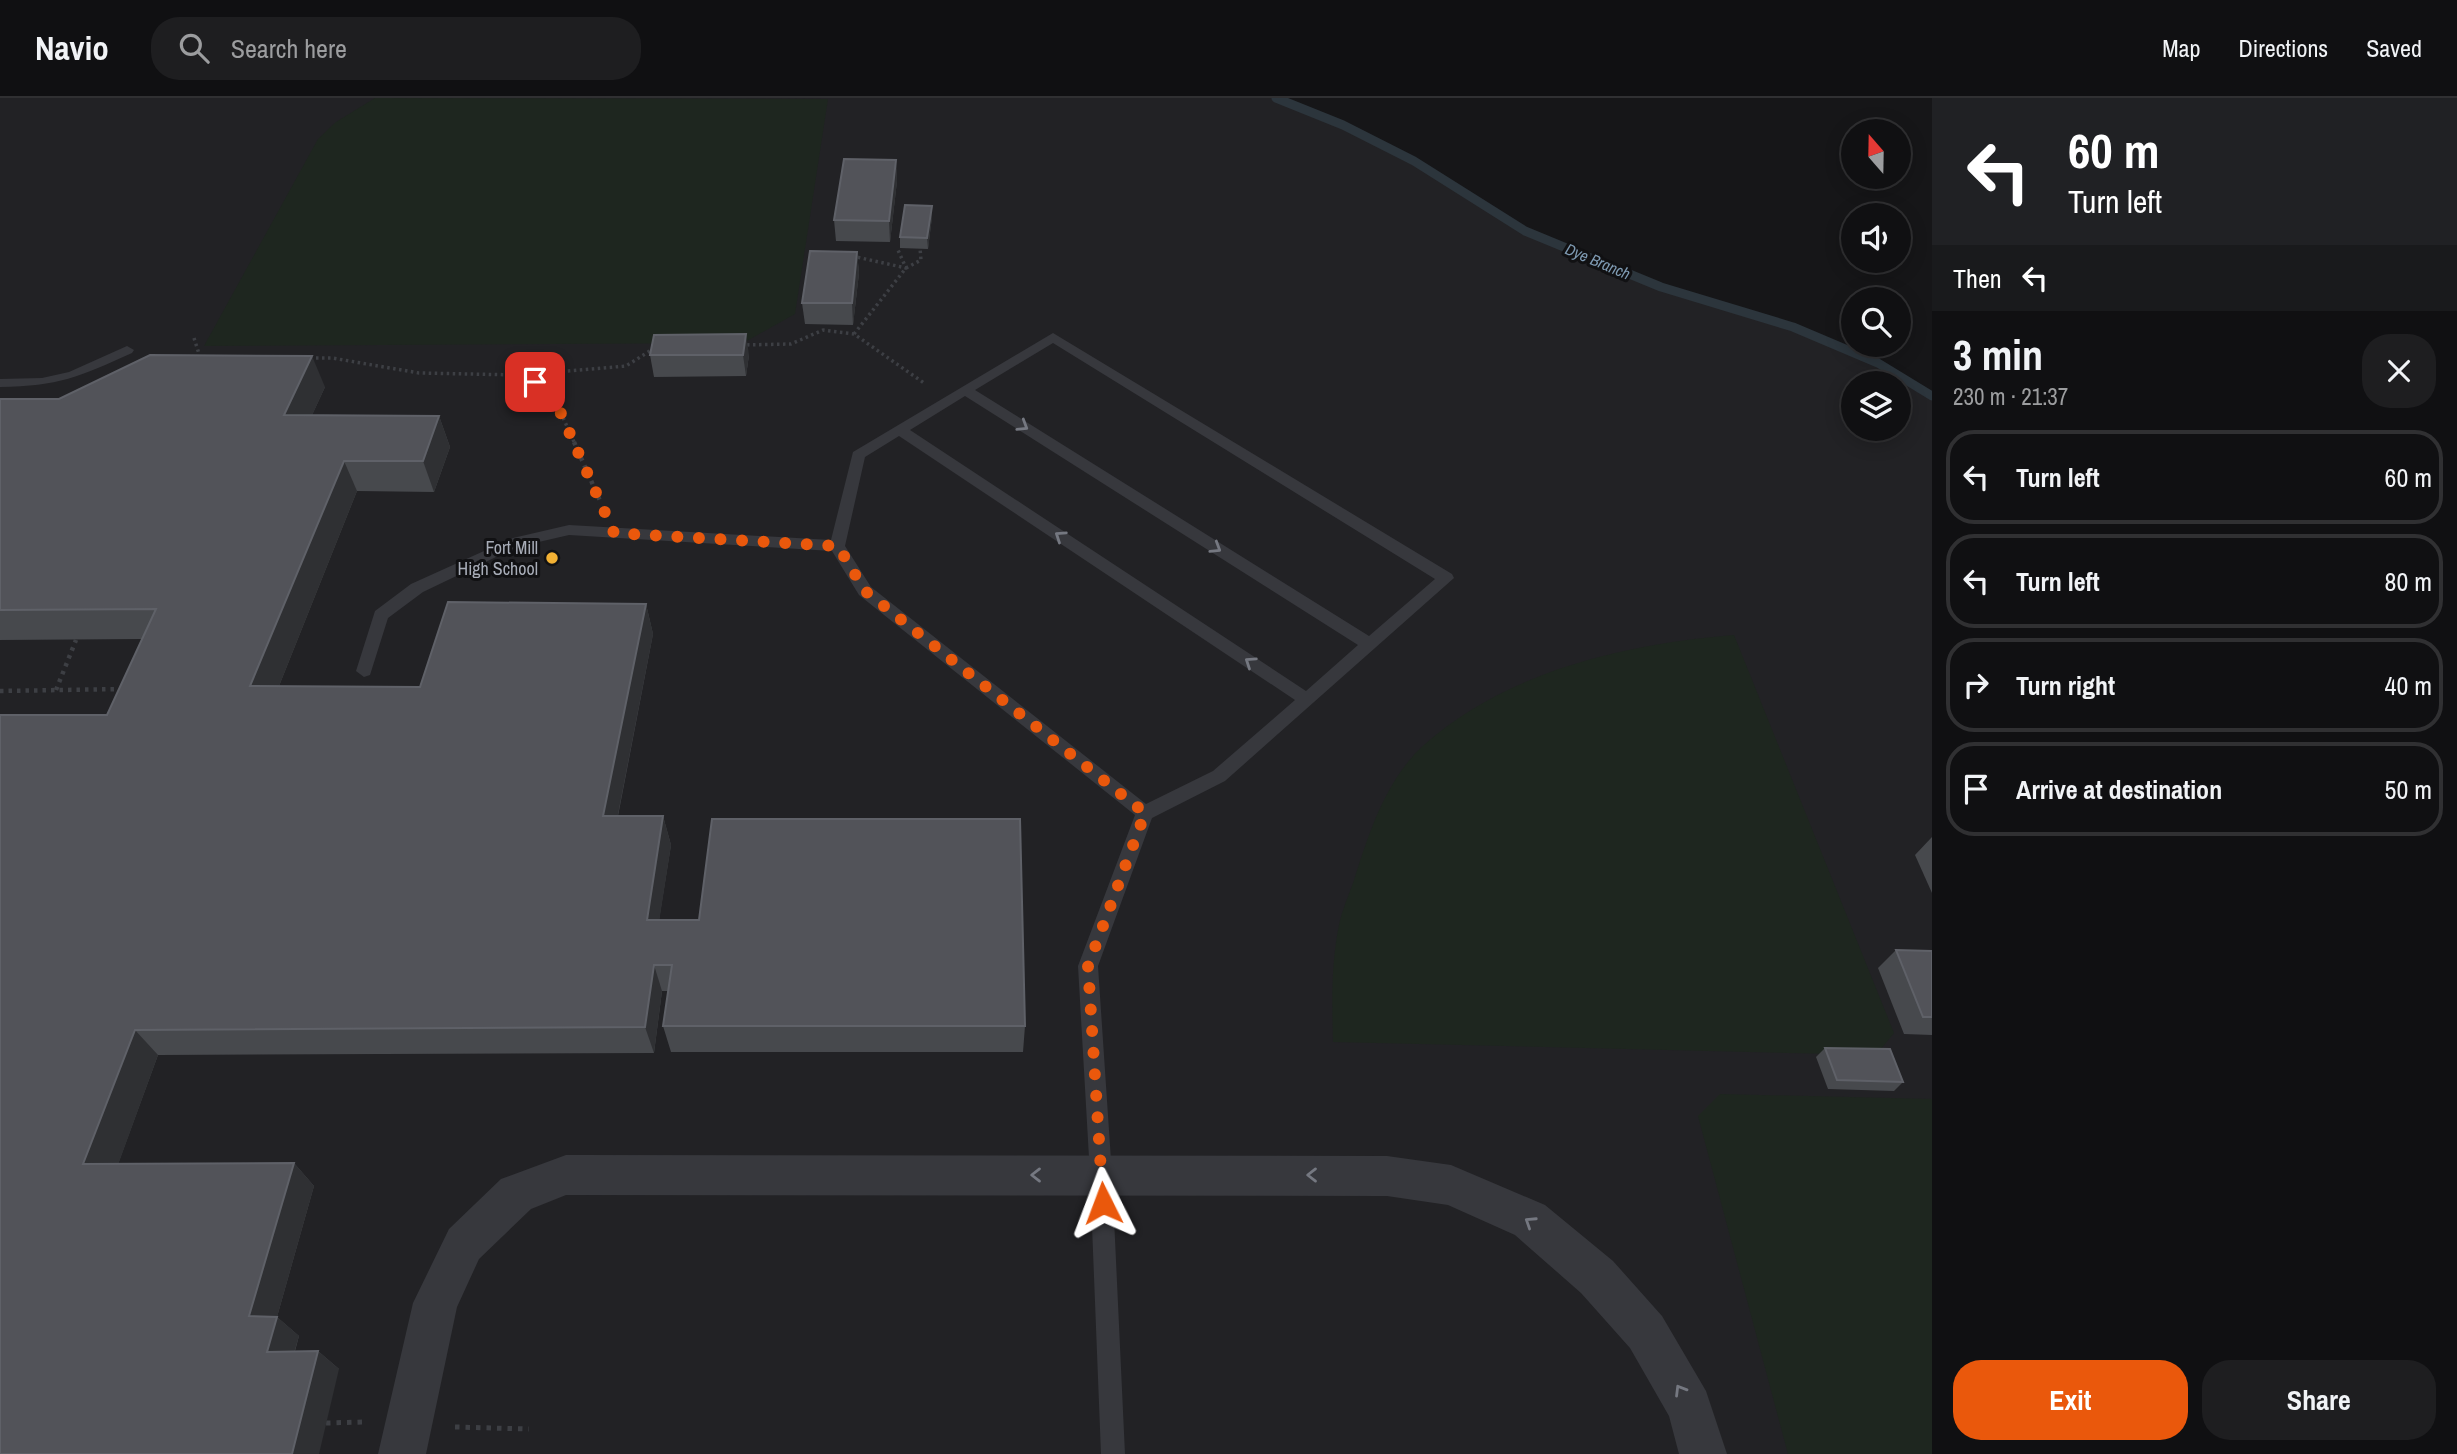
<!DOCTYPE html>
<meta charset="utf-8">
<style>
body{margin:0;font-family:"Archivo Narrow",sans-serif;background:#1e1e20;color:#f1f3f6;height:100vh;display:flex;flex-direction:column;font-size:26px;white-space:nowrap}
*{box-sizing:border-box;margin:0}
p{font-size:23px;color:#9c9d9f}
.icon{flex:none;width:38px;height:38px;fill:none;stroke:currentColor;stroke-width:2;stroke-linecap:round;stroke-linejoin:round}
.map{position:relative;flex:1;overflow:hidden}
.drawer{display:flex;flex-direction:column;background:#101012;width:525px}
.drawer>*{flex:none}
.hud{background:#202124;color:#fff;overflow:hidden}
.needle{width:46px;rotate:340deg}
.buttons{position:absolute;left:1841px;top:21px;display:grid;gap:14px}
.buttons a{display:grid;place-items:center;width:70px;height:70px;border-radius:50%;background:#101012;box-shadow:0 4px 18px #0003,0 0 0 2px #303032;font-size:35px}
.pin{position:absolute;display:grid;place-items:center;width:60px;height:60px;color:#fff;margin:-30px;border-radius:14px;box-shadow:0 4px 10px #0006}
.me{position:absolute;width:77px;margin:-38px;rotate:357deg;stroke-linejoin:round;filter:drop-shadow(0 0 5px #0008)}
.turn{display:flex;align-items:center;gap:24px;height:147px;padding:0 21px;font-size:32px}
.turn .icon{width:91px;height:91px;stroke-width:2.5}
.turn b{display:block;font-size:49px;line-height:60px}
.then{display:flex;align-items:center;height:66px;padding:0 21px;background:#0003;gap:14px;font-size:26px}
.round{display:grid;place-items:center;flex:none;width:74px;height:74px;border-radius:28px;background:#1e1e20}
.summary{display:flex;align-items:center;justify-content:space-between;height:119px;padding:0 21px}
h1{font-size:42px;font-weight:700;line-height:52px}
.action{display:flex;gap:14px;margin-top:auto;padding:14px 21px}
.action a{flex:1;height:80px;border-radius:28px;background:#ea580c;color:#fff;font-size:28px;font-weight:700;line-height:80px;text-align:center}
.action a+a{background:#1e1e20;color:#f1f3f6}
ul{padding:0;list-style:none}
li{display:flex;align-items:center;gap:21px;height:94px;margin:0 14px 10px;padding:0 7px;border:4px solid #303032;border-radius:28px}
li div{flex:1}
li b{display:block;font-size:26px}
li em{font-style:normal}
header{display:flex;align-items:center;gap:42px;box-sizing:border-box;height:98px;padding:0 35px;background:#101012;border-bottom:2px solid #303032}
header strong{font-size:33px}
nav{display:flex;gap:38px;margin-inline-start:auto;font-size:24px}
.search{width:490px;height:63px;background:#1e1e20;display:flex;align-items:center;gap:18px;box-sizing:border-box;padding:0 24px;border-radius:28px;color:#9c9d9f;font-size:26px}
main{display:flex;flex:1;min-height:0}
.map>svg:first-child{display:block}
</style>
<header>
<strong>Navio</strong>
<div class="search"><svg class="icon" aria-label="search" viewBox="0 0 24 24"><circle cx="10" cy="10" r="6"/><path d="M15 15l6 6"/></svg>Search here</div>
<nav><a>Map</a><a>Directions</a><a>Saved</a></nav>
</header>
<main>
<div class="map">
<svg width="1932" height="1356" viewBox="0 0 1932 1356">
<rect width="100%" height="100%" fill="#161618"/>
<path fill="#222225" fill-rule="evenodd" d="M0 0H1276L1343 27 1414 63 1525 133 1661 189 1793 229 1878 265 1932 298V1356H0ZM1853 285H1899V331H1853Z"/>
<g fill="#1e261f">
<polygon points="375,0 828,1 795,216 743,245 204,248 318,41 336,24"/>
<path d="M1734 537 1894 935 1876 957 1333 944C1332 905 1331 866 1339 827 1342 812 1349 797 1354 782 1369 735 1386 681 1424 647 1507 573 1626 546 1734 537Z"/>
<polygon points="1720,996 1932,1001 1932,1356 1788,1356 1698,1018"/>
</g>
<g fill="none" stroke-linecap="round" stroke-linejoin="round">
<polyline stroke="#2c353c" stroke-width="9" points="1276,0 1343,27 1414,63 1525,133 1661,189 1793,229 1878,265 1932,298"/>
<g stroke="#3d3f44" stroke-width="3.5" stroke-dasharray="2.5 3.5" stroke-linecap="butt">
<polyline points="852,158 906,170 898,152"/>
<polyline points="854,236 906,170 921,162 920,150"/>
<polyline points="194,240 200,259 203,259"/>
<polyline points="741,247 791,246 823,232 854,236 924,285"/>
<polyline points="310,260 332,260 419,275 520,277 550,291 575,346"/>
<polyline points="520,277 626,268 656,249"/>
</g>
<g stroke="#3d3f44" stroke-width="4.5" stroke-dasharray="3.5 5" stroke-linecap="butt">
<polyline points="574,344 601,405"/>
<polyline points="56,592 76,542"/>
<polyline points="0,593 122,591"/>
</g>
<g stroke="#3d3f44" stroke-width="5" stroke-dasharray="4.5 6" stroke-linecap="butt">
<polyline points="326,1325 365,1324"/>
<polyline points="455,1329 529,1331"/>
</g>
<g fill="#37383d" fill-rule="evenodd">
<path d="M1053 235 1452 476 1454 480 1225 683 1152 720 1098 868 1112 1077 1125 1356H1101L1090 1077 1078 868 1135 717 859 497 832 453 569 437 517 449 423 494 388 520 370 577 364 579 356 573 375 513 411 486 513 440 569 427 831 442 853 354ZM1053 245 1435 481 1369 538 975 292ZM965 298 1358 547 1306 593 910 332ZM899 338 1295 602 1213 673 1146 706 871 489 845 448 865 359Z"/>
<path d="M127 248 134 252 132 255C79 279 59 288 0 289V281L42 280 69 274Z"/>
</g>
<polygon fill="#37383d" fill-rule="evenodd" points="566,1057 1387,1058 1451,1067 1545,1107 1613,1163 1662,1218 1706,1293 1727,1356 1679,1356 1669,1318 1630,1250 1581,1195 1515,1137 1448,1107 1387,1098 566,1097 531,1111 479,1161 457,1209 426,1356 378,1356 413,1205 449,1131 501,1081"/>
</g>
<g fill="#47494d">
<polygon points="896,62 897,83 890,144 836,143 834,122"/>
<polygon points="932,108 932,119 928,151 900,150 900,139"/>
<polygon points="857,154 859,175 853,227 805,226 802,205"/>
<polygon points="654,237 749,257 746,278 654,279 650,257"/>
<polygon points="325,289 312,317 439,318 450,349 434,394 357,393 279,588 420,589 646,506 653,536 618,718 663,718 671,747 659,822 1025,928 1023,954 671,954 663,928 668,893 662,893 654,955 158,957 118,1066 294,1065 314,1088 277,1219 299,1238 295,1253 318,1253 339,1271 0,1356 107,617 142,541 0,542 0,301 59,301"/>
<polygon points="1932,739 1932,795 1915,757"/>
<polygon points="1896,852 1932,853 1932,937 1904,936 1878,870"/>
<polygon points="1825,950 1903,984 1894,993 1828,991 1816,959"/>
</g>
<g fill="#2f3033">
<polygon points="896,62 897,83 890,144 889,123"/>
<polygon points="932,108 932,119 928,151 927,140"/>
<polygon points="857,154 859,175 853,227 852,205"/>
<polygon points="746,236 749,257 746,278 743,257"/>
<polygon points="312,258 325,289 298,348 284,317"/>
<polygon points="439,318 450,349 434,394 423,363"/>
<polygon points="344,363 357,393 267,618 250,588"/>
<polygon points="646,506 653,536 612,747 603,718"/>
<polygon points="663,718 671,747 655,850 647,822"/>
<polygon points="654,867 662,893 654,955 645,929"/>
<polygon points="135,932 158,957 110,1089 83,1066"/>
<polygon points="294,1065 314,1088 277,1219 299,1238 289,1272 267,1254 249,1218"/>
<polygon points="318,1253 339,1271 319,1356 292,1356"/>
</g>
<g fill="#525359" stroke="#5f6168" stroke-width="2">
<polygon points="844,61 896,62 889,123 834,122"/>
<polygon points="905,107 932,108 927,140 900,139"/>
<polygon points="810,153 857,154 852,205 802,205"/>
<polygon points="746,236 743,257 650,257 654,237"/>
<polygon points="150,257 312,258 284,317 439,318 423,363 344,363 250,588 420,589 448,504 646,506 603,718 663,718 647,822 699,822 712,721 1020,721 1025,928 663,928 672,867 654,867 645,929 135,932 83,1066 294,1065 249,1218 277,1219 267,1254 318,1253 292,1356 0,1356 0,617 107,617 156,511 0,512 0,301 59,301"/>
<polygon points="1896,852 1932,853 1932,919 1923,919"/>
<polygon points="1825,950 1890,951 1903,984 1837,982"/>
</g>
<defs><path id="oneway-chevron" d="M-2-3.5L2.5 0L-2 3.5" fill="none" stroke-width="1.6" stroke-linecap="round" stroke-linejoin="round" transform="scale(1.75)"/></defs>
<g stroke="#757881">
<use href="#oneway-chevron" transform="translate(1023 328) rotate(32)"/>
<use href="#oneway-chevron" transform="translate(1060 438) rotate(-146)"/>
<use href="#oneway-chevron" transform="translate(1216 450) rotate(32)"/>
<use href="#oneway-chevron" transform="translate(1250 564) rotate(-146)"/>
<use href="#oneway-chevron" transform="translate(1036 1077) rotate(180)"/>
<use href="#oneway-chevron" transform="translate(1312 1077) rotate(-180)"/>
<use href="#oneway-chevron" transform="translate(1530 1124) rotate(-147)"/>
<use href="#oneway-chevron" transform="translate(1680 1292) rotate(-121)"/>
</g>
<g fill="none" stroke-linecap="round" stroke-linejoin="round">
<polyline stroke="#ea580c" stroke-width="12" stroke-dasharray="0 21.6" points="535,284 550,291 614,435 838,448 865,493 1145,715 1088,868 1103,1105"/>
</g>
<circle fill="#f2b134" stroke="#111113" stroke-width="2.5" cx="552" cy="460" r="7"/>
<g text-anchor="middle" stroke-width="6" stroke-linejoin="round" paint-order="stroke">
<g font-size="16" font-style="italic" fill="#7f9bb3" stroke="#111113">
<text transform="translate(1598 163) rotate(23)" y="6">Dye Branch</text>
</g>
<g font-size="18" fill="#a8adb8" stroke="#111113" text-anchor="end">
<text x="538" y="456">Fort Mill<tspan x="538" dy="21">High School</tspan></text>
</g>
</g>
</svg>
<div class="buttons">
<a><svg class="needle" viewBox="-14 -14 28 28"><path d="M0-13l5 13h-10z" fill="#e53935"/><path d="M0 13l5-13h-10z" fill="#9c9d9f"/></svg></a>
<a><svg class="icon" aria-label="sound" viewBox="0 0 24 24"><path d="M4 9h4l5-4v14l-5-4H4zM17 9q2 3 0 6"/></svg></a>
<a><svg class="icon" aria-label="search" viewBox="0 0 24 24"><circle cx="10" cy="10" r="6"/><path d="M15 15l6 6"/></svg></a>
<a><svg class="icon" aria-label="layers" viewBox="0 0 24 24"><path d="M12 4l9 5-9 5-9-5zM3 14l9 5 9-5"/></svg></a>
</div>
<div class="pin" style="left:535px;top:284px;background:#d93025"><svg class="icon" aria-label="arrive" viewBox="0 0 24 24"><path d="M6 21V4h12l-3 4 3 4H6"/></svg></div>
<svg class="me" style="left:1103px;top:1105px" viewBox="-20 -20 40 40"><path d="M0-17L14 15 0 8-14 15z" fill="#ea580c" stroke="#fff" stroke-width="4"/></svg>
</div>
<section class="drawer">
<div class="hud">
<div class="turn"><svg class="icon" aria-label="left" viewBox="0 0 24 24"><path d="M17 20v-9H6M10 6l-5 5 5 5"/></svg><div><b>60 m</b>Turn left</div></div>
<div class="then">Then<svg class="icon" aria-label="left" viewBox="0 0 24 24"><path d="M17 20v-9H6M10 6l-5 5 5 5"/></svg></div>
</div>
<div class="summary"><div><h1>3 min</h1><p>230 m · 21:37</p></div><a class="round"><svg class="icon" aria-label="close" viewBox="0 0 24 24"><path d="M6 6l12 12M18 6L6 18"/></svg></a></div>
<ul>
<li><svg class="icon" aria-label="left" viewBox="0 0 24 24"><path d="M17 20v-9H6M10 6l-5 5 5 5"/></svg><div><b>Turn left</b></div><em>60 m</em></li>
<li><svg class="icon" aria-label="left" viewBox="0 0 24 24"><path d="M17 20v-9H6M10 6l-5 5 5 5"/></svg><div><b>Turn left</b></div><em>80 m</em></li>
<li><svg class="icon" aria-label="right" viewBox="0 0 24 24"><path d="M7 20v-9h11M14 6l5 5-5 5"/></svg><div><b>Turn right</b></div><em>40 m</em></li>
<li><svg class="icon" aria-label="arrive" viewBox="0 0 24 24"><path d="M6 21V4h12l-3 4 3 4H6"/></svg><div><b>Arrive at destination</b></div><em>50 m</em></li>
</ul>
<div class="action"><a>Exit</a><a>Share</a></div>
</section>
</main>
